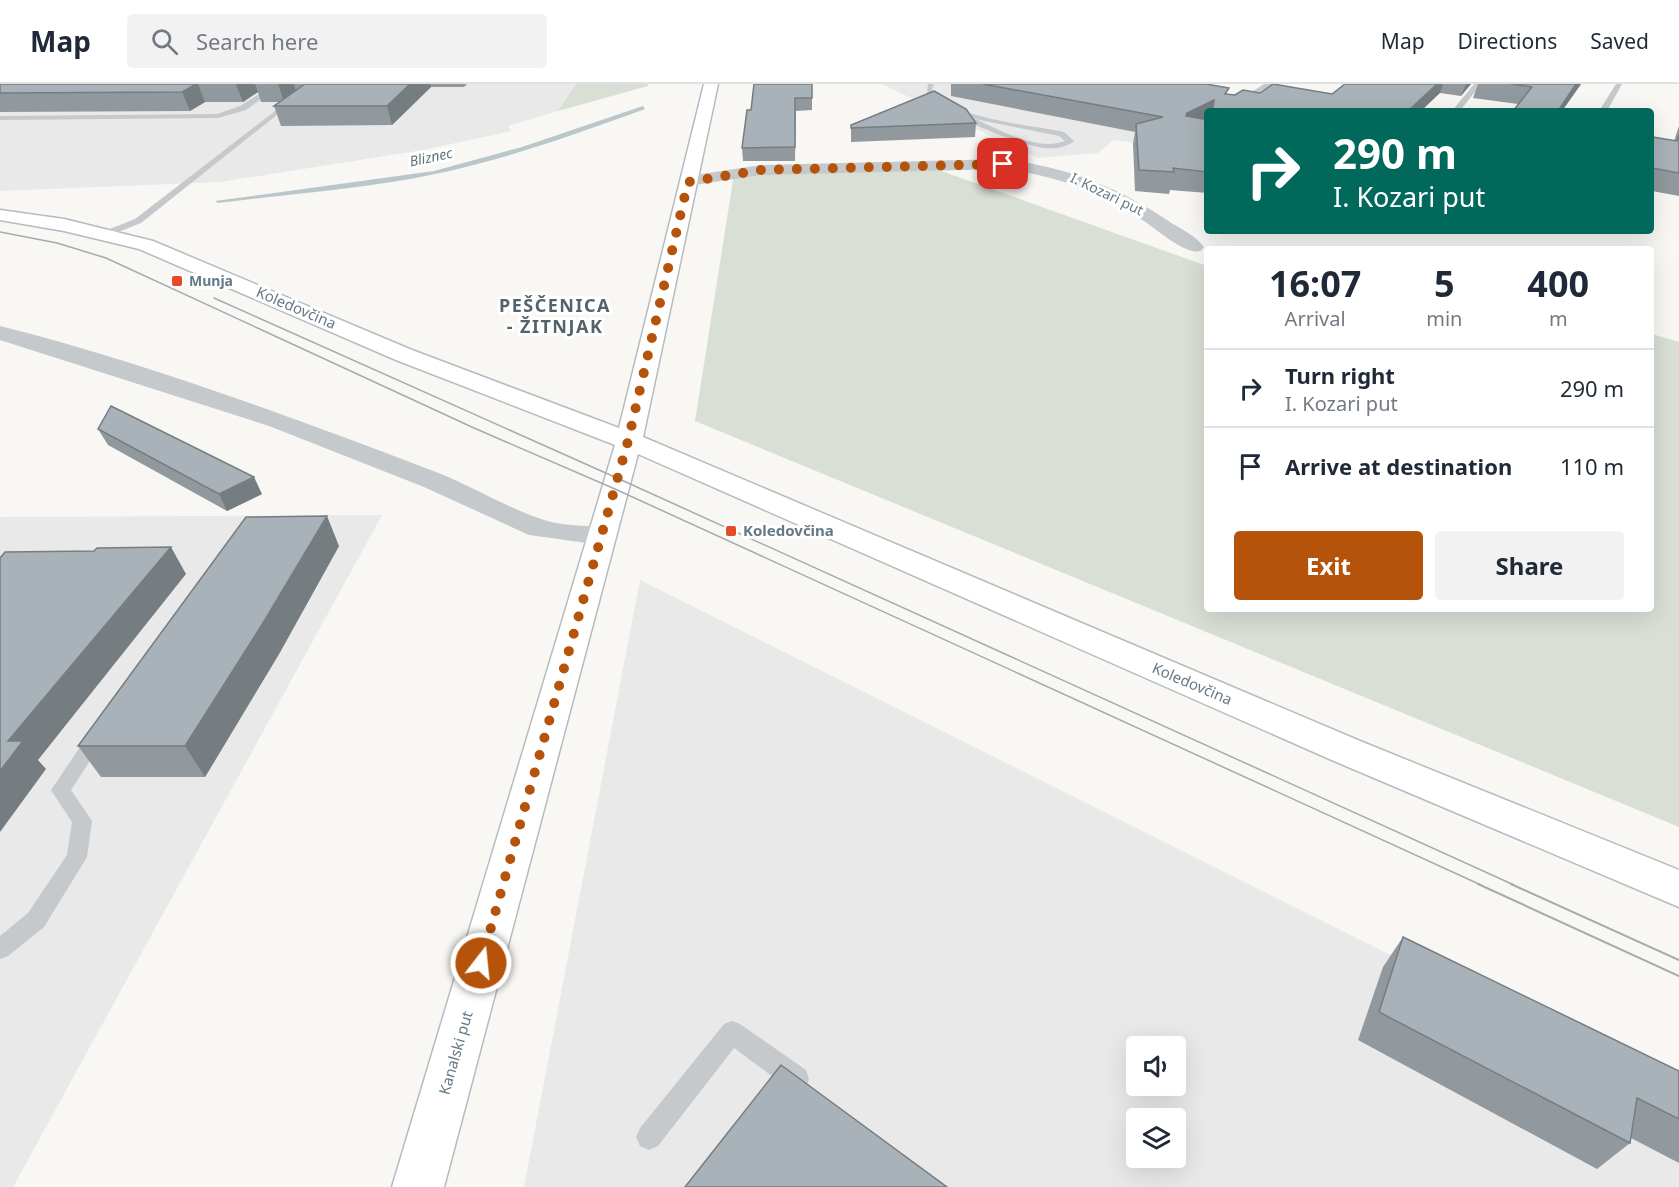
<!DOCTYPE html>
<meta charset="utf-8">
<style>
body{margin:0;font-family:"Noto Sans",sans-serif;background:#f2f2f3;color:#1f2937;height:100vh;display:flex;flex-direction:column;font-size:22px;white-space:nowrap}
*{box-sizing:border-box;margin:0}
p{font-size:20px;color:#747a83}
.icon{flex:none;width:33px;height:33px;fill:none;stroke:currentColor;stroke-width:2;stroke-linecap:round;stroke-linejoin:round}
.map{position:relative;flex:1;overflow:hidden}
.side{position:absolute;left:1204px;top:162px;width:450px;height:366px;display:flex;flex-direction:column;background:#fff;border-radius:6px;box-shadow:0 6px 24px #0002}
.side>*{flex:none}
.guide{position:absolute;left:1204px;top:24px;width:450px;height:126px;border-radius:6px;box-shadow:0 6px 24px #0002;background:#00695c;color:#fff;overflow:hidden}
.fabs{position:absolute;left:1126px;top:952px;display:grid;gap:12px}
.fabs a{display:grid;place-items:center;width:60px;height:60px;border-radius:6px;background:#fff;box-shadow:0 6px 24px #0002;font-size:30px}
.pin{position:absolute;display:grid;place-items:center;width:51px;height:51px;color:#fff;margin:-26px;border-radius:12px;box-shadow:0 3px 9px #0006}
.me{position:absolute;width:66px;margin:-33px;rotate:16deg;stroke-linejoin:round;filter:drop-shadow(0 0 4px #0008)}
.turn{display:flex;align-items:center;gap:21px;height:126px;padding:0 30px;font-size:27px}
.turn .icon{width:78px;height:78px;stroke-width:2.5}
.turn b{display:block;font-size:42px;line-height:51px}
.eta{display:flex;justify-content:space-evenly;align-items:center;height:102px;text-align:center}
.eta b{font-size:36px;font-weight:700;line-height:42px}
.primary-button{display:flex;gap:12px;margin-top:auto;padding:12px 30px}
.primary-button a{flex:1;height:69px;border-radius:6px;background:#b45309;color:#fff;font-size:24px;font-weight:700;line-height:69px;text-align:center}
.primary-button a+a{background:#f2f2f3;color:#1f2937}
ul{padding:0;list-style:none}
li{display:flex;align-items:center;gap:18px;height:78px;padding:0 30px;border-top:2px solid #e0e1e3}
li div{flex:1}
li b{display:block;font-size:22px}
li em{font-style:normal}
header{display:flex;align-items:center;gap:36px;box-sizing:border-box;height:84px;padding:0 30px;background:#fff;border-bottom:2px solid #e0e1e3}
header strong{font-size:28px}
nav{display:flex;gap:33px;margin-inline-start:auto;font-size:21px}
.search{width:420px;height:54px;background:#f2f2f3;display:flex;align-items:center;gap:15px;box-sizing:border-box;padding:0 21px;border-radius:6px;color:#747a83;font-size:22px}
.map>svg:first-child{display:block}
</style>
<header>
<strong>Map</strong>
<div class="search"><svg class="icon" aria-label="search" viewBox="0 0 24 24"><circle cx="10" cy="10" r="6"/><path d="M15 15l6 6"/></svg>Search here</div>
<nav><a>Map</a><a>Directions</a><a>Saved</a></nav>
</header>
<div class="map">
<svg width="1679" height="1103" viewBox="0 0 1679 1103">
<rect width="100%" height="100%" fill="#f8f7f4"/>
<g fill="#e8e9e8" fill-rule="evenodd">
<polygon points="0,0 576,0 558,27 508,42 512,47 423,66 220,98 0,107"/>
<polygon points="882,0 1210,0 1197,8 1208,27 1158,62 1114,56 1098,69 1037,74"/>
<polygon points="382,431 13,1103 0,1103 0,433"/>
<path d="M640 496 1679 1015V1103H524ZM1137 963H1176V1002H1137ZM1137 1035H1176V1074H1137Z"/>
</g>
<g fill="#d9dfd5">
<polygon points="576,0 648,0 648,2 558,27"/>
<polygon points="936,85 1207,182 1208,525 1652,525 1652,250 1679,258 1679,743 695,337 734,90"/>
</g>
<g fill="none" stroke-linecap="round" stroke-linejoin="round">
<path fill="#bac7ca" fill-rule="evenodd" d="M643 22 645 25C576 50 507 75 435 90 364 105 290 110 218 119L215 117 434 87 522 63Z"/>
<defs>
<polygon id="secondary" points="704,0 718,0 643,353 1360,657 1679,786 1679,823 1334,677 638,370 444,1103 392,1103 615,361 396,276 139,165 64,147 0,136 0,126 64,135 153,157 412,266 619,344"/>
</defs>
<use href="#secondary" stroke="#b5bbbf" stroke-width="3"/>
<g fill="#c5c9cc" fill-rule="evenodd">
<polygon points="275,0 282,0 246,26 218,34 0,36 0,32 217,30 240,22"/>
<path d="M928 0H934L932 5C942 33 1035 42 1064 48L1074 57C1065 64 1054 65 1043 64 1018 60 938 30 927 9ZM975 35 1059 52 1065 57C1038 68 1000 46 975 35Z"/>
<polygon points="1264,0 1272,0 1231,27 1222,27"/>
<polygon points="1474,0 1481,0 1460,27 1452,27"/>
<polygon points="1616,0 1622,0 1607,27 1599,27"/>
<polygon points="292,14 297,15 141,139 108,152 102,152 102,148 135,135"/>
<polygon points="97,645 103,647 106,652 71,706 92,737 87,773 44,843 8,872 0,875 0,852 28,829 67,771 72,738 51,706 91,647"/>
<polygon points="732,937 740,940 806,986 809,995 806,1004 797,1007 788,1004 734,964 658,1062 649,1066 640,1062 636,1053 640,1044 724,940"/>
</g>
<g fill="#c5c9cc" fill-rule="evenodd">
<path d="M1003 75C1066 83 1118 103 1170 138 1181 145 1196 152 1204 163L1201 167C1184 171 1157 145 1141 135 1098 107 1054 91 1003 85L761 91 688 102 680 97 688 92 761 81Z"/>
<path d="M0 242C148 279 293 334 436 388 472 402 507 424 544 436 565 443 590 440 611 446L616 452 611 458 601 461 529 451 424 403 269 342 0 256Z"/>
</g>
<use href="#secondary" fill="#fff" fill-rule="evenodd"/>
<g stroke="#a3abb0" stroke-width="1.5">
<polyline points="0,148 57,159 106,174 474,344 615,405 1481,801"/>
<polyline points="214,214 617,394 1514,801"/>
</g>
<g stroke="#a3abb0" stroke-width="2">
<polyline points="1478,800 1679,892"/>
<polyline points="1511,800 1679,876"/>
</g>
</g>
<g fill="#91999e">
<polygon points="0,0 467,0 464,3 431,3 392,41 281,42 274,22 281,18 261,18 258,8 243,18 205,18 190,27 0,28"/>
<polygon points="812,0 812,26 796,27 795,77 743,77 742,64 751,26"/>
<polygon points="951,0 1206,0 1228,10 1235,11 1260,9 1332,10 1345,0 1471,0 1461,12 1440,9 1208,27 1208,109 1170,106 1169,110 1135,107 1133,60 1135,48 951,12"/>
<polygon points="1478,0 1581,0 1562,27 1513,27 1518,20 1473,14"/>
<polygon points="976,39 975,53 851,58 851,41"/>
<polygon points="1679,42 1679,112 1652,107 1652,53 1674,57"/>
<polygon points="98,345 262,410 227,427 108,361"/>
<polygon points="339,462 279,570 205,693 101,693 78,662"/>
<polygon points="1403,853 1679,987 1679,1079 1631,1054 1630,1059 1597,1085 1358,956 1383,883"/>
</g>
<g fill="#767d81">
<polygon points="196,0 198,0 205,18 190,27 182,8"/>
<polygon points="236,0 255,0 258,8 243,18"/>
<polygon points="278,0 294,0 296,8 284,18"/>
<polygon points="410,0 430,0 431,3 392,41 387,22"/>
<polygon points="1437,0 1443,0 1440,9 1421,27 1408,27"/>
<polygon points="1466,0 1471,0 1461,12"/>
<polygon points="1576,0 1581,0 1562,27 1558,27"/>
<polygon points="1214,16 1211,27 1206,28 1204,38 1183,48 1187,29"/>
<polygon points="254,393 262,410 227,427 219,410"/>
<polygon points="327,432 339,462 279,570 205,693 185,662"/>
<polygon points="171,463 186,490 38,676 46,685 0,748 0,687 8,657"/>
</g>
<g fill="#a9b2b8" stroke="#767d81" stroke-width="1.5">
<polygon points="0,0 196,0 182,8 0,9"/>
<polygon points="305,0 410,0 387,22 274,22"/>
<polygon points="754,0 812,0 812,14 795,14 795,63 742,64 747,26 751,26"/>
<polygon points="983,0 1206,0 1229,4 1225,10 1235,11 1243,6 1260,9 1273,0 1332,10 1345,0 1437,0 1408,27 1208,27 1213,24 1214,16 1187,29 1186,32 1208,36 1208,88 1173,84 1174,88 1139,86 1136,40 1163,33"/>
<polygon points="1511,0 1576,0 1558,27 1513,27 1532,3"/>
<polygon points="934,7 966,25 976,39 851,44 851,41"/>
<polygon points="1679,51 1679,89 1652,84 1652,53 1677,57"/>
<polygon points="111,322 254,393 219,410 98,345"/>
<polygon points="327,432 263,539 185,662 78,662 246,433"/>
<polygon points="171,463 8,657 23,657 0,687 0,474 5,468 94,467 97,464"/>
<polygon points="1403,853 1679,987 1679,1035 1637,1014 1630,1059 1379,928"/>
<polygon points="781,981 947,1103 685,1103"/>
</g>
<g fill="none" stroke-linecap="round" stroke-linejoin="round">
<polyline stroke="#b45309" stroke-width="10" stroke-dasharray="0 18" points="481,879 628,357 688,98 761,86 1003,80"/>
</g>
<g fill="#e74b25" stroke="#fff" stroke-width="2">
<rect x="171" y="191" width="12" height="12" rx="3"/>
<rect x="725" y="441" width="12" height="12" rx="3"/>
</g>
<g text-anchor="middle" stroke-width="6" stroke-linejoin="round" paint-order="stroke">
<g font-size="14" font-style="italic" fill="#5d747b" stroke="#fff">
<text transform="translate(431 73) rotate(-12)" y="5">Bliznec</text>
</g>
<g font-size="14" fill="#667986" stroke="#fff">
<text transform="translate(1107 110) rotate(26)" y="5">I. Kozari put</text>
</g>
<g font-size="14" font-weight="bold" fill="#667986" stroke="#fff" text-anchor="start">
<text x="189" y="202">Munja</text>
</g>
<g font-size="15" fill="#667986" stroke="#fff">
<text transform="translate(296 224) rotate(23)" y="5">Koledovčina</text>
<text transform="translate(1192 600) rotate(23)" y="5">Koledovčina</text>
<text transform="translate(456 969) rotate(-74)" y="5">Kanalski put</text>
</g>
<g font-size="15" font-weight="bold" fill="#667986" stroke="#fff" text-anchor="start">
<text x="743" y="452">Koledovčina</text>
</g>
<g font-size="18" font-weight="bold" letter-spacing="1.5" fill="#54626b" stroke="#fff">
<text x="555" y="228">PEŠČENICA<tspan x="555" dy="21">- ŽITNJAK</tspan></text>
</g>
</g>
</svg>
<div class="fabs">
<a><svg class="icon" aria-label="sound" viewBox="0 0 24 24"><path d="M4 9h4l5-4v14l-5-4H4zM17 9q2 3 0 6"/></svg></a>
<a><svg class="icon" aria-label="layers" viewBox="0 0 24 24"><path d="M12 4l9 5-9 5-9-5zM3 14l9 5 9-5"/></svg></a>
</div>
<div class="pin" style="left:1003px;top:80px;background:#d93025"><svg class="icon" aria-label="arrive" viewBox="0 0 24 24"><path d="M6 21V4h12l-3 4 3 4H6"/></svg></div>
<svg class="me" style="left:481px;top:879px" viewBox="-20 -20 40 40"><circle r="17" fill="#b45309" stroke="#fff" stroke-width="3"/><path d="M0-11L8 9 0 5-8 9z" fill="#fff"/></svg>
<div class="guide">
<div class="turn"><svg class="icon" aria-label="right" viewBox="0 0 24 24"><path d="M7 20v-9h11M14 6l5 5-5 5"/></svg><div><b>290 m</b>I. Kozari put</div></div>
</div>
<section class="side">
<div class="eta">
<div><b>16:07</b><p>Arrival</p></div>
<div><b>5</b><p>min</p></div>
<div><b>400</b><p>m</p></div>
</div>
<ul>
<li><svg class="icon" aria-label="right" viewBox="0 0 24 24"><path d="M7 20v-9h11M14 6l5 5-5 5"/></svg><div><b>Turn right</b><p>I. Kozari put</p></div><em>290 m</em></li>
<li><svg class="icon" aria-label="arrive" viewBox="0 0 24 24"><path d="M6 21V4h12l-3 4 3 4H6"/></svg><div><b>Arrive at destination</b></div><em>110 m</em></li>
</ul>
<div class="primary-button"><a>Exit</a><a>Share</a></div>
</section>
</div>
